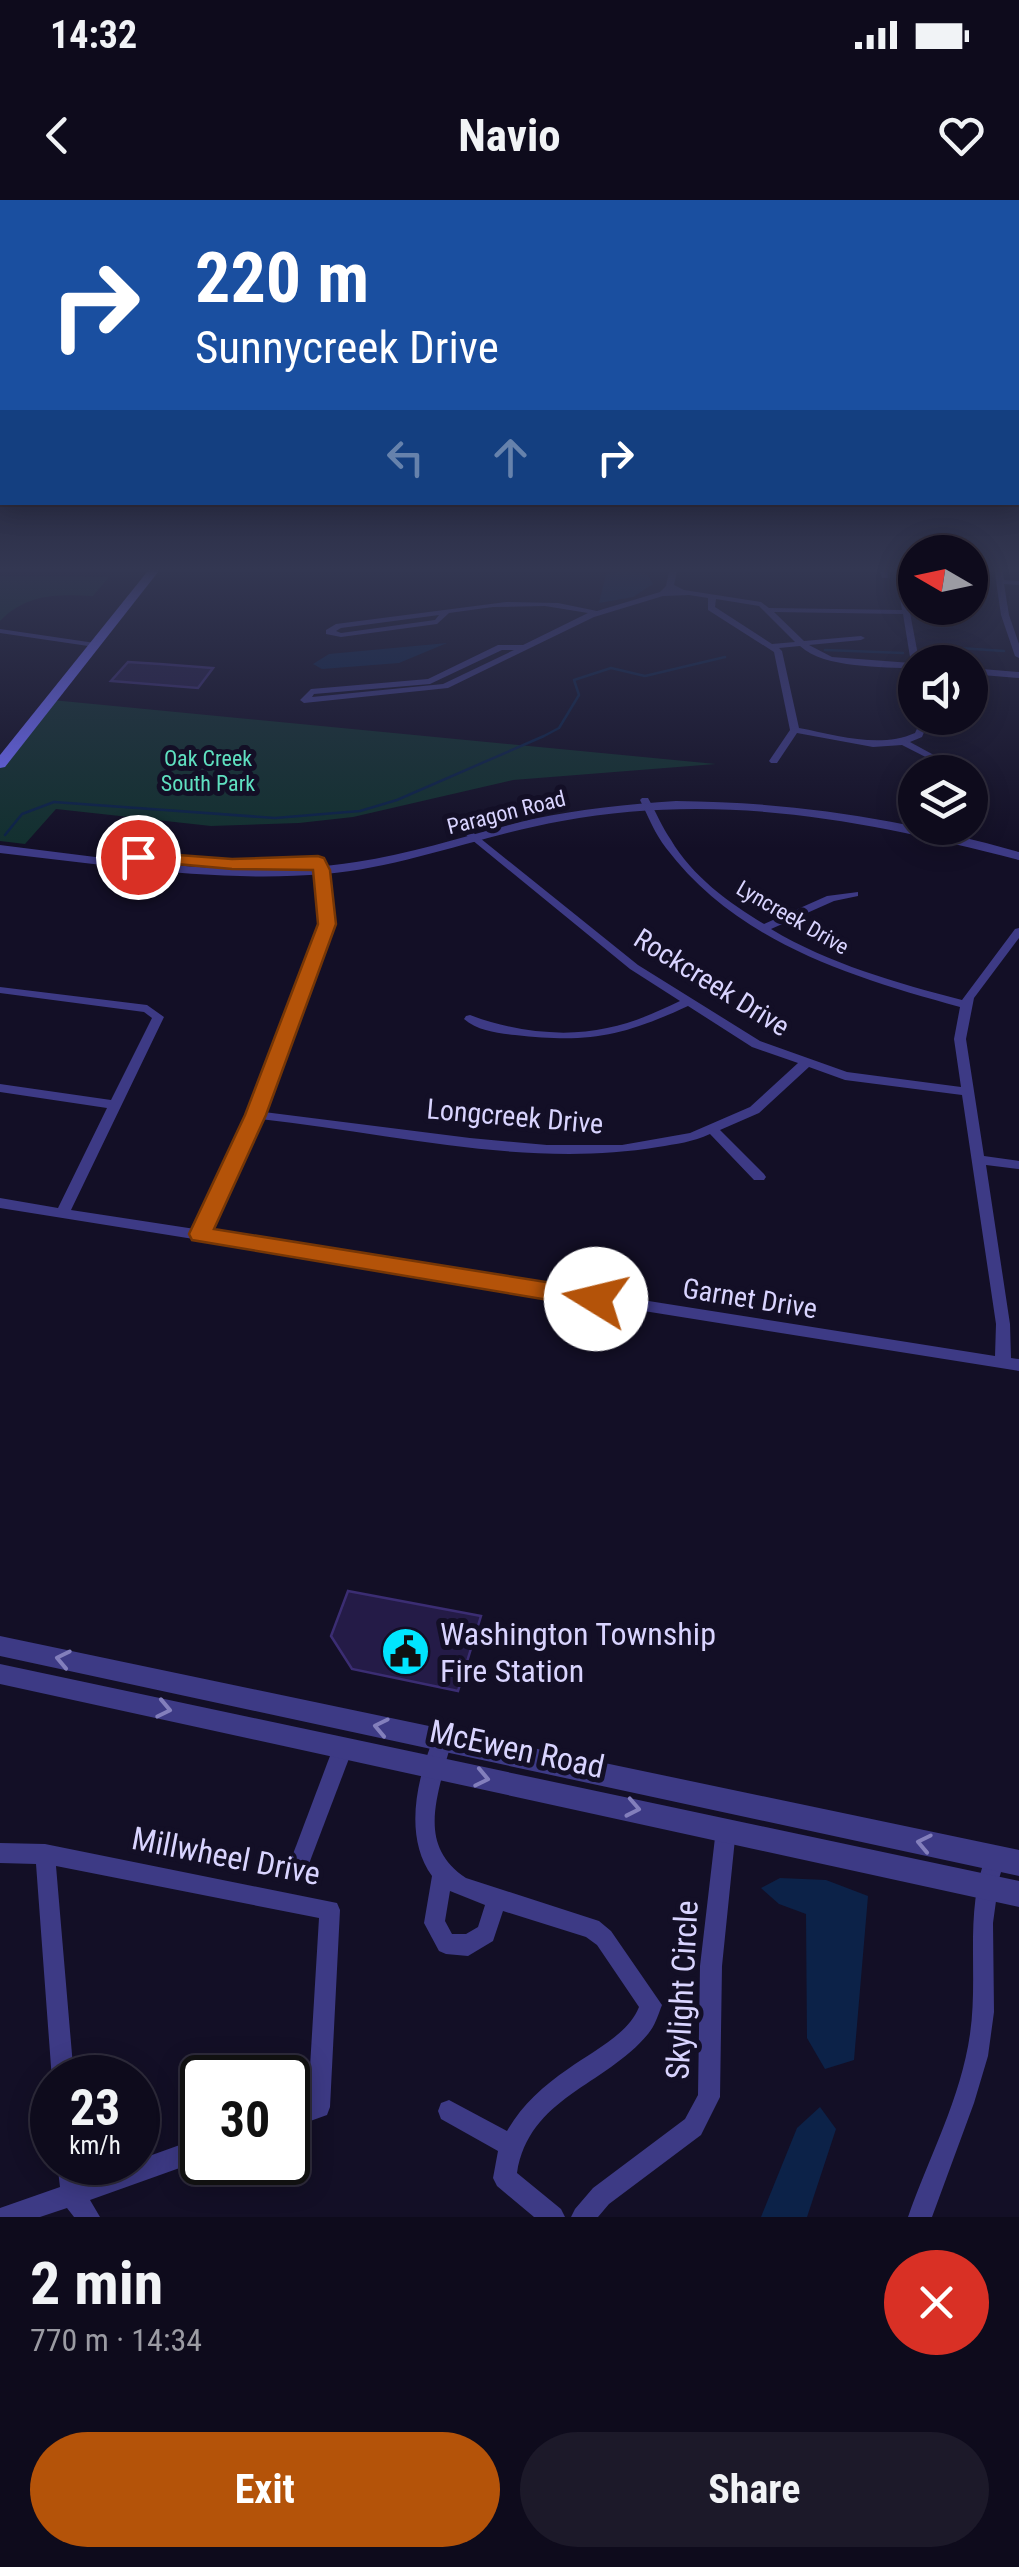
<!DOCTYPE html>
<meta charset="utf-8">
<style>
body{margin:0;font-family:"Roboto Condensed",sans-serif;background:#1c1929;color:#f1f3f6;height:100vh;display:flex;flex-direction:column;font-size:38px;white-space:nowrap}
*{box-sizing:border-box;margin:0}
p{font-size:32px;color:#9b9ba3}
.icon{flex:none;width:55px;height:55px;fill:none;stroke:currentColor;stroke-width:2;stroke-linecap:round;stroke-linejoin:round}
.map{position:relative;height:2017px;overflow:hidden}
.details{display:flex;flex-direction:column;background:#0e0b1c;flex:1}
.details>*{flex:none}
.banner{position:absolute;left:0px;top:0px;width:1020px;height:305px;box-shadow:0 5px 25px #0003,0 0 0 2px #2e2b3b;background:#1a4fa0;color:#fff;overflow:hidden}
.needle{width:65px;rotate:279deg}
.fabs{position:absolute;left:898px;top:335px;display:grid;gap:20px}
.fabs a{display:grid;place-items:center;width:90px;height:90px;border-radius:50%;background:#0e0b1c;box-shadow:0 5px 25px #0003,0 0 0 2px #2e2b3b;font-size:50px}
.speed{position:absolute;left:30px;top:1855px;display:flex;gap:20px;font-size:50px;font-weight:700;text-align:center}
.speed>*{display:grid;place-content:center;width:130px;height:130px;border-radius:50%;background:#0e0b1c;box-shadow:0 5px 25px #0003,0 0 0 2px #2e2b3b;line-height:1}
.speed small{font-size:25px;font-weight:400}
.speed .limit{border:5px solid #111;border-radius:15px;background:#fff;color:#111}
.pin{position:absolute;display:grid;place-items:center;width:85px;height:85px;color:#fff;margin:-42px;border:5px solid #fff;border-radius:50%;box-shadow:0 2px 10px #0007}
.me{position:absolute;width:110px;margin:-55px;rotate:279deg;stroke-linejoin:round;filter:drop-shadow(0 0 8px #0008)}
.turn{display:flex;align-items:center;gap:35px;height:210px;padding:0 30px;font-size:45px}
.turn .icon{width:130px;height:130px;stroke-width:2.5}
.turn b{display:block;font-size:70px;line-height:85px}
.lanes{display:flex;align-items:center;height:95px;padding:0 30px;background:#0003;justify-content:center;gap:50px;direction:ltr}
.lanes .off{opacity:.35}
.round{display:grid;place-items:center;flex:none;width:105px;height:105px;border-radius:52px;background:#1c1929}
.overview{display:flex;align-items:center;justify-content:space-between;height:170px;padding:0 30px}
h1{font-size:60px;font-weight:700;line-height:75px}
.button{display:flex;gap:20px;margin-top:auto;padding:20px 30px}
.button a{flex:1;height:115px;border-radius:60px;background:#b45309;color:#fff;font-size:40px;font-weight:700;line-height:115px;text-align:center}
.button a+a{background:#1c1929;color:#f1f3f6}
.status{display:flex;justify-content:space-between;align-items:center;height:70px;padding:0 50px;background:#0e0b1c;direction:ltr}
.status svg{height:28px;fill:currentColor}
header{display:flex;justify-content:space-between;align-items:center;height:130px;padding:0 30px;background:#0e0b1c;font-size:45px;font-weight:700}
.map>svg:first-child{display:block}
</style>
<div class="status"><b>14:32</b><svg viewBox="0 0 49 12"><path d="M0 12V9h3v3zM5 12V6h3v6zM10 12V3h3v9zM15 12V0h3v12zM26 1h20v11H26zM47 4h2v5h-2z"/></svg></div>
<header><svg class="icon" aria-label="back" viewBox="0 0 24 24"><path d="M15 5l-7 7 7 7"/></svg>Navio<svg class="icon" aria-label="heart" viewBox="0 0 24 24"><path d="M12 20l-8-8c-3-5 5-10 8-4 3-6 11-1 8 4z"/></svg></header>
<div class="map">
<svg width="1019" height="2017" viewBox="0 0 1019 2017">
<rect width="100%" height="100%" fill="#130f26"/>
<g fill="#12302f">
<path d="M0 376 109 377 93 396C57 394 26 394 0 421Z"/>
<polygon points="52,500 716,564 513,580 353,617 299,623 211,626 56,609 25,644 0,641 0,564"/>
</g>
<g fill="#0c2248">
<polygon points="624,371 647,374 653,384 633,397 599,403 606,374"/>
<polygon points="447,443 399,463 322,469 313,464 329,454"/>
<polygon points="780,1678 826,1680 868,1696 854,1860 825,1869 807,1838 806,1714 779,1704 761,1688"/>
<polygon points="820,1907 836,1929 807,2017 761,2017 797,1928"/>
</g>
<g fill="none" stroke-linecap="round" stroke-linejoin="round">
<g stroke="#0c2248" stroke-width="2.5">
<polyline points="825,450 903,453"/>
<polyline points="922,452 944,447 1004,451"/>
<polyline points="5,635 22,614 54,602 275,618 360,611 397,600 544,536 559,528 579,495 574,480 611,468 645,476 725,457"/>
</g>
</g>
<g fill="#241b47" stroke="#3b2d73" stroke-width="2.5">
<polygon points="128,462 160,464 213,468 198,488 111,481"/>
<polygon points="348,1391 481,1416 458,1491 352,1469 331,1436"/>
</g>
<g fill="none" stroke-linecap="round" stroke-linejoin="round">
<g fill="#3d3a85" fill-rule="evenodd">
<path d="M670 367H678L674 385 684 390 761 402 769 408 902 410 900 399 907 397 918 455 941 460 942 462 919 460V462H915V469C882 466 825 469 800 446L779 448 782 451 799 528C837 535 879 549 915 533L922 518H930L922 537 910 542 965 572H955L902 545 873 547 797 533 777 563H771L769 561 790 530 774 452 708 410V398L689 395 663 396 594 417 448 488 304 503 300 500 311 489 428 479 498 445H523L588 413 545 406 493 407 449 413 437 424 341 437 326 434V430L336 424 506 402 558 403 597 411 660 392 666 386ZM716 399 759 406 795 442 772 444 715 407ZM774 412 903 414 911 463 832 457 809 445 861 440 865 438 861 436 804 441ZM439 415 435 420 341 433 336 431 341 428ZM502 450H514L443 484 312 497 314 494 430 484Z"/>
<polygon points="742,367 750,367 750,371 743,373"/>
<polygon points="879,367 887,367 888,378 882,378"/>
<polygon points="994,367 1002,367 1004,380 1019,381 1019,385 1004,384 1009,415 1019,444 1019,458 1015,456 1001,415"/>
<polygon points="0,429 95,443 99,445 95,447 0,433"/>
<polygon points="970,468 1019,472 1019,478 970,474"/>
<polygon points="970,573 975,575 975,579 970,579"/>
<path d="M642 598H648C656 612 662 627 671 640 692 676 729 703 764 724L827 696 858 692V696L834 701 771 729C829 764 897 783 962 800L1015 729 1019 728V738L974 798 966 839 984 956 1019 961V969L986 965 1010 1124 1011 1158 1019 1159V1171L0 1008V998L58 1008 107 908 0 892V884L111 900 152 818 144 812 0 793V787L147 805 164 817 71 1010 195 1029 250 915 322 724 313 661 318 658 323 661 332 724 264 912 470 938 547 945H622L690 933 750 907 798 863 752 847 688 806C621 837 588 843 515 835 497 833 478 831 464 819L466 816 470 815C512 831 563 838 607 828 633 823 657 812 680 801L630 769 466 635V631L470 630 638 765 760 841 847 872 961 887 954 839 960 807C851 777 737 742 666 648 655 634 648 616 640 600ZM809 867 845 880 962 895 996 1124 995 1156 208 1031 260 919C391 933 527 969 658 947 676 944 693 942 710 934L754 980H764L766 977 764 974 720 930 759 913Z"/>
<path d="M442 1532 449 1535C452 1545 448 1554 445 1565 433 1610 423 1649 466 1678L599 1721 611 1731 662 1805C658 1815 655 1826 648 1834 605 1886 529 1897 517 1973L561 2009 565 2017H534L497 1986 493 1978 498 1951 441 1919 438 1911 441 1903 449 1900 507 1931C522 1905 543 1886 568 1869 591 1852 628 1835 639 1807L597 1745 586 1737 503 1711 493 1741 468 1756 446 1754 439 1751 424 1723 432 1676C403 1636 417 1577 435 1535ZM450 1691 485 1705 478 1727 466 1734H452L445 1721Z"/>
<polygon points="343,1539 350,1542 353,1548 307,1669 300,1672 293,1669 290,1662 333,1548 336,1542"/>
<polygon points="726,1619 733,1622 736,1629 722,1766 720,1897 701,1935 609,2004 598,2017 571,2017 575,2009 593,1988 685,1919 698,1895 700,1766 716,1629 719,1622"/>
<polygon points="0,1643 45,1644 337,1703 340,1710 330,1907 327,1915 288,1929 288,1907 308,1900 319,1718 56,1666 74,1878 52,1878 52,1880 36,1664 0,1663"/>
<path d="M995 1648 1002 1651 1005 1658 999 1679 993 1723 994 1812 988 1856 974 1903 932 2017H908C929 1957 961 1898 970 1834 979 1773 963 1710 988 1651Z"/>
<polygon points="202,1937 202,1960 90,2000 100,2017 74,2017 67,2008 40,2017 0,2017 0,2008 60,1987 57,1962 81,1962 82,1979 130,1962 138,1962 138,1960"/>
</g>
<g fill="#3d3a85" fill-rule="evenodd">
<path d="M676 601C796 602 906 620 1019 652V660C865 620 722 592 562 621 482 635 406 667 325 674 217 683 107 665 0 653V645C117 659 238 680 356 662 416 653 474 633 533 619 580 609 628 604 676 601Z"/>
<polygon points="0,1436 1019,1650 1019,1676 0,1456"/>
<polygon points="0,1464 1019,1681 1019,1707 0,1484"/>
</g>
<polygon fill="#6f6bff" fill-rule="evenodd" points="151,367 162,367 5,567 0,568 0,555"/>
</g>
<defs><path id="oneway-chevron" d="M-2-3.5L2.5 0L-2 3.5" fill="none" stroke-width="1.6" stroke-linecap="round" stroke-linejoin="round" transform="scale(2.5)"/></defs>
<g stroke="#837fbc">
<use href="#oneway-chevron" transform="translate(63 1459) rotate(-168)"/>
<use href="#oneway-chevron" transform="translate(164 1509) rotate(12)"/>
<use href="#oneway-chevron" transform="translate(381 1527) rotate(-168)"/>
<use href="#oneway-chevron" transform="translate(482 1578) rotate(12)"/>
<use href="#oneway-chevron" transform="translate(633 1608) rotate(11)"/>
<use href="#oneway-chevron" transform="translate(924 1643) rotate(-168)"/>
</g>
<linearGradient id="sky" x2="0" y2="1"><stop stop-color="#0a0815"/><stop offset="0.57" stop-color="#333752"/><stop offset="1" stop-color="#333752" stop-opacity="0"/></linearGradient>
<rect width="1019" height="649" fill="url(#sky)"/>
<polygon fill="#b45309" stroke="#753606" stroke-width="2.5" points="138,652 232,659 318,656 324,658 330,670 336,724 266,915 214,1029 596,1090 605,1093 609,1099 605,1105 596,1108 192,1040 189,1034 245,915 318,724 313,670 232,669 132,660 132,653"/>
<defs>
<symbol id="civic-disc" viewBox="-11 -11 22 22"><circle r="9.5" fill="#00e5ff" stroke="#130f26"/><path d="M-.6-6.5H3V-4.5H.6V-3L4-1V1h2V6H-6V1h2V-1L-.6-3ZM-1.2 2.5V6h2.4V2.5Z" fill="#111"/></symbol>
</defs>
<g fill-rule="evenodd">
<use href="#civic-disc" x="378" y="1424" width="55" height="55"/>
</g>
<g text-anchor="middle" stroke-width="10" stroke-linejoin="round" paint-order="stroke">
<g font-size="22" fill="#5fe0c0" stroke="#130f26">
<text x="208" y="566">Oak Creek<tspan x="208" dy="25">South Park</tspan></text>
</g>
<g font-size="22" fill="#d9d4ff" stroke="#130f26">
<text transform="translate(506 612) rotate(-14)" y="8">Paragon Road</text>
<text transform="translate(793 717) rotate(30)" y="8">Lyncreek Drive</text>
</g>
<g font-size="28" fill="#d9d4ff" stroke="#130f26">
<text transform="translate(712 782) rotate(32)" y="10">Rockcreek Drive</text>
<text transform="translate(515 916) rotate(5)" y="10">Longcreek Drive</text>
<text transform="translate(750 1098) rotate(9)" y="10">Garnet Drive</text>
</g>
<g font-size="32" fill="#d9d4ff" stroke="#130f26" text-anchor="start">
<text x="440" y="1445">Washington Township<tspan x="440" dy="37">Fire Station</tspan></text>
</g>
<g font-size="32" fill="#d9d4ff" stroke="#130f26">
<text transform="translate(517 1549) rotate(12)" y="11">McEwen Road</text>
<text transform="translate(226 1656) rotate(11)" y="11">Millwheel Drive</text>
<text transform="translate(682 1790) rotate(-87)" y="11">Skylight Circle</text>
</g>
</g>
</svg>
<div class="fabs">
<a><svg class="needle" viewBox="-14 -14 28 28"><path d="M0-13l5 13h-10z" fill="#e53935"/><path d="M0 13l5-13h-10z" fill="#9b9ba3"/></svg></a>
<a><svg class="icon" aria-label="sound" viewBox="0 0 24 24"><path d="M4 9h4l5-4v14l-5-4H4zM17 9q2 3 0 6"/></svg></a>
<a><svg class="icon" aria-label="layers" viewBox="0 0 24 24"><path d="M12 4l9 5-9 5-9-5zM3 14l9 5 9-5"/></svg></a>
</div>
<div class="speed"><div>23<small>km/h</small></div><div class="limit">30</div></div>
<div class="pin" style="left:138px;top:657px;background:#d93025"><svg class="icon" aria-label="arrive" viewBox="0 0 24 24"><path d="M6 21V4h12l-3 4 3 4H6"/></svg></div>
<svg class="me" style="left:596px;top:1099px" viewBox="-20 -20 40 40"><circle r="19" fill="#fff"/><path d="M0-13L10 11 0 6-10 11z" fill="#b45309"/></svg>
<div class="banner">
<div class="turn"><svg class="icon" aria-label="right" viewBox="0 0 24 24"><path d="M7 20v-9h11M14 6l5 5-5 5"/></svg><div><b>220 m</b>Sunnycreek Drive</div></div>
<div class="lanes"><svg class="icon off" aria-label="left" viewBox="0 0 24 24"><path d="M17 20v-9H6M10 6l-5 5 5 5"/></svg><svg class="icon off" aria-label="ahead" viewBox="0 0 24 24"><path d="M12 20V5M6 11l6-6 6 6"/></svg><svg class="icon" aria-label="right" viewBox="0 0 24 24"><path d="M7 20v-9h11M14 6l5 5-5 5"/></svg></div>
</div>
</div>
<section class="details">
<div class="overview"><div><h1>2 min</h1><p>770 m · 14:34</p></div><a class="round" style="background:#d93025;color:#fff"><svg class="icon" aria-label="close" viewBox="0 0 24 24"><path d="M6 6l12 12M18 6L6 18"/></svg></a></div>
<div class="button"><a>Exit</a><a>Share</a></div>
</section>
